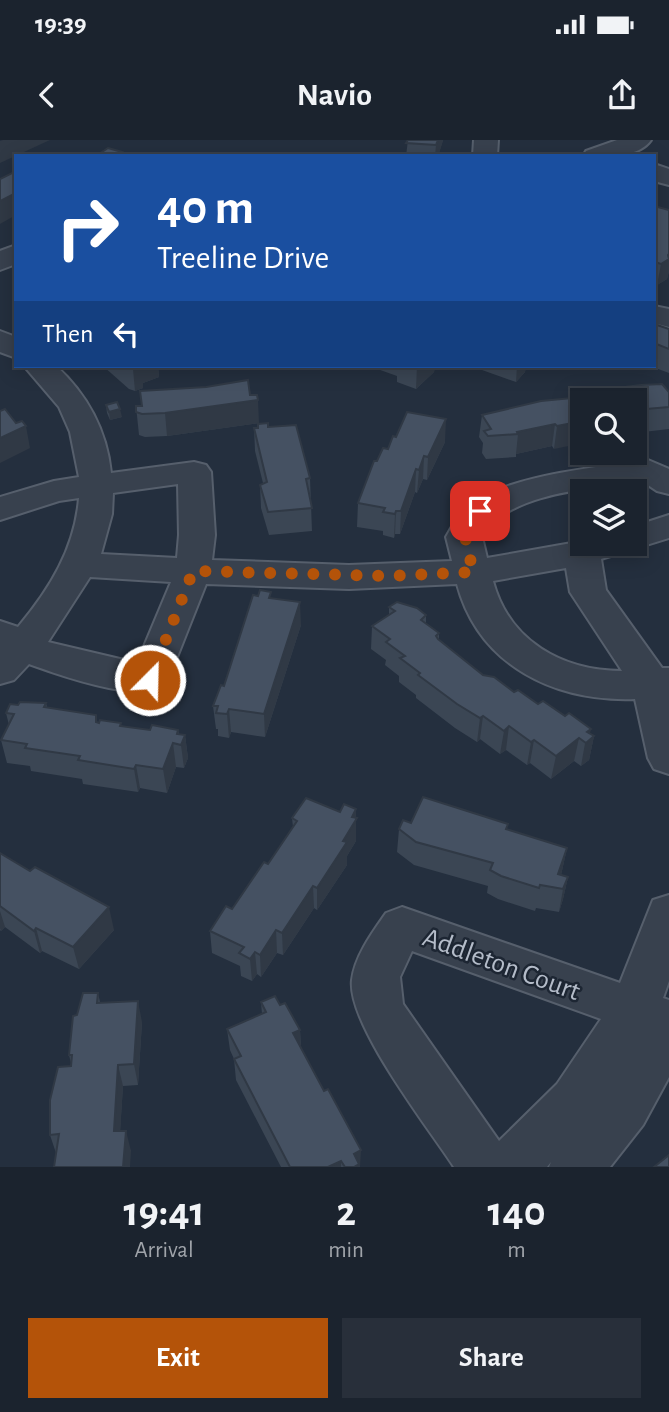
<!DOCTYPE html>
<style>
body{margin:0;font-family:"Alegreya Sans",sans-serif;background:#282f3a;color:#f1f3f6;height:100vh;display:flex;flex-direction:column;font-size:26px;white-space:nowrap}
*{box-sizing:border-box;margin:0}
p{font-size:23px;color:#a0a4aa}
.icon{flex:none;width:38px;height:38px;fill:none;stroke:currentColor;stroke-width:2;stroke-linecap:round;stroke-linejoin:round}
.map{position:relative;height:1027px;overflow:hidden}
.panel{display:flex;flex-direction:column;background:#1b232e;flex:1}
.panel>*{flex:none}
.guide{position:absolute;left:14px;top:14px;width:642px;height:214px;border-radius:0px;box-shadow:0 4px 18px #0003,0 0 0 2px #39404a;background:#1a4fa0;color:#fff;overflow:hidden}
.fabs{position:absolute;left:570px;top:248px;display:grid;gap:14px}
.fabs a{display:grid;place-items:center;width:77px;height:77px;border-radius:0px;background:#1b232e;box-shadow:0 4px 18px #0003,0 0 0 2px #39404a;font-size:35px}
.pin{position:absolute;display:grid;place-items:center;width:60px;height:60px;color:#fff;margin:-30px;border-radius:14px;box-shadow:0 4px 10px #0006}
.me{position:absolute;width:77px;margin:-38px;rotate:23deg;stroke-linejoin:round;filter:drop-shadow(0 0 5px #0008)}
.turn{display:flex;align-items:center;gap:24px;height:147px;padding:0 28px;font-size:32px}
.turn .icon{width:91px;height:91px;stroke-width:2.5}
.turn b{display:block;font-size:49px;line-height:60px}
.then{display:flex;align-items:center;height:66px;padding:0 28px;background:#0003;gap:14px;font-size:26px}
.eta{display:flex;justify-content:space-evenly;align-items:center;height:119px;text-align:center}
.eta b{font-size:42px;font-weight:700;line-height:49px}
.action{display:flex;gap:14px;margin-top:auto;padding:14px 28px}
.action a{flex:1;height:80px;border-radius:0px;background:#b45309;color:#fff;font-size:28px;font-weight:700;line-height:80px;text-align:center}
.action a+a{background:#282f3a;color:#f1f3f6}
.status{display:flex;justify-content:space-between;align-items:center;height:49px;padding:0 35px;background:#1b232e;direction:ltr}
.status svg{height:19px;fill:currentColor}
header{display:flex;justify-content:space-between;align-items:center;height:91px;padding:0 28px;background:#1b232e;font-size:32px;font-weight:700}
.map>svg:first-child{display:block}
</style>
<div class="status"><b>19:39</b><svg viewBox="0 0 49 12"><path d="M0 12V9h3v3zM5 12V6h3v6zM10 12V3h3v9zM15 12V0h3v12zM26 1h20v11H26zM47 4h2v5h-2z"/></svg></div>
<header><svg class="icon" aria-label="back" viewBox="0 0 24 24"><path d="M15 5l-7 7 7 7"/></svg>Navio<svg class="icon" aria-label="share" viewBox="0 0 24 24"><path d="M12 15V3M7 8l5-5 5 5M5 13v7h14v-7"/></svg></header>
<div class="map">
<svg width="669" height="1027" viewBox="0 0 669 1027">
<rect width="100%" height="100%" fill="#242f3e"/>
<g fill="none" stroke-linecap="round" stroke-linejoin="round">
<defs>
<g id="minor">
<polygon points="474,0 498,0 497,16 473,16"/>
<path d="M617 0H651C638 19 603 16 583 16L586 11Z"/>
<polygon points="654,24 669,29 669,45 654,41"/>
<polygon points="16,105 16,124 0,130 0,111"/>
<polygon points="654,166 669,169 669,187 654,183"/>
<polygon points="0,191 16,197 16,218 0,212"/>
<path d="M24 226H56C87 254 107 291 111 333L194 322 206 325 211 332 215 395 212 420 349 425 452 421 446 397C451 389 455 380 461 373 492 336 601 327 648 320L669 329V354L657 351 642 341C596 348 506 352 482 397L487 418 583 401V404H635V386L669 375V398L601 419 606 450 662 528H669V634L654 629 648 618 635 559C555 562 479 526 457 444L349 449 206 444 164 550C131 560 62 536 29 524L14 540 0 544V481L18 487C50 449 75 408 79 358L59 361 0 380V357L54 341 79 337 70 292 59 267ZM178 344 179 395 177 418 101 414 112 374 113 353ZM566 428 570 452 622 531C562 531 509 501 493 441ZM90 437 171 442 137 523 48 502Z"/>
<path d="M669 755V841L663 858 669 860V937L643 985 610 1027H549L551 1022 547 1027H454C428 987 347 884 352 840 355 816 372 793 386 773L402 767 620 843 653 760ZM412 811 601 879 557 944 499 1001 403 864 400 837Z"/>
</g>
</defs>
<use href="#minor" stroke="#565f6c" stroke-width="4"/>
<use href="#minor" fill="#38414e" fill-rule="evenodd"/>
</g>
<g fill="#3b4654">
<polygon points="408,0 443,0 438,16 406,16"/>
<polygon points="654,66 669,70 669,131 667,139 657,145 654,145"/>
<polygon points="654,180 656,184 669,189 669,233 650,226 654,226"/>
<polygon points="103,226 158,226 159,237 143,243 143,248 135,251 129,249"/>
<polygon points="369,226 435,226 434,232 416,249 397,242 397,236"/>
<polygon points="483,226 526,226 525,232 516,242 482,230"/>
<polygon points="600,250 669,252 669,289 635,293 635,261 583,261 554,309 552,306 516,314 516,317 486,319 482,313 483,303 479,297 482,275 599,256"/>
<polygon points="250,255 259,283 167,296 145,297 139,295 136,266"/>
<polygon points="106,265 122,277 110,280 107,273"/>
<polygon points="268,287 310,338 312,391 269,395 261,368 260,345 263,343 255,311 254,288"/>
<polygon points="445,302 427,340 423,339 417,353 415,352 400,394 395,394 394,398 383,395 383,391 357,387 358,363 377,321 388,309"/>
<polygon points="271,458 301,485 265,597 231,592 229,598 218,596 218,589 216,589 213,566"/>
<polygon points="389,467 426,475 426,483 439,493 439,500 483,535 538,564 594,596 589,620 581,626 574,621 551,639 530,623 527,625 506,610 500,614 480,599 477,602 455,588 416,558 416,555 399,542 399,536 385,525 386,520 371,509 372,486 389,475"/>
<polygon points="46,563 47,567 98,582 150,590 178,590 179,594 185,595 188,618 184,628 176,627 167,653 140,648 138,652 83,644 82,639 31,631 30,626 7,623 1,600 9,585 6,573 18,565"/>
<polygon points="356,669 356,701 347,716 347,725 317,770 314,768 283,815 277,813 261,837 257,834 252,841 241,836 240,826 212,813 210,791 232,769 268,724 293,687 292,678"/>
<polygon points="411,683 507,690 567,708 561,735 568,737 563,759 559,772 536,768 535,771 498,759 487,753 488,746 414,725 397,712 399,689"/>
<polygon points="0,713 114,790 79,829 42,811 40,813 5,787 1,791 0,790"/>
<polygon points="98,853 100,862 142,882 138,945 123,946 120,991 131,1011 56,1013 50,995 71,923 69,915 77,875"/>
<polygon points="261,862 280,865 300,890 301,907 360,1027 281,1027 236,940 234,919 230,910 227,889 262,874"/>
</g>
<g fill="#303945">
<polygon points="3,0 50,0 0,23 0,1"/>
<polygon points="438,0 443,0 442,4 438,16 435,16 436,5"/>
<polygon points="16,53 16,75 0,84 0,61"/>
<polygon points="669,104 669,131 667,139 657,145 661,124"/>
<polygon points="137,226 158,226 159,237 143,243 143,248 135,251 133,229"/>
<polygon points="417,226 435,226 434,232 416,249"/>
<polygon points="517,226 526,226 525,232 516,242"/>
<polygon points="258,260 259,283 167,296 165,273"/>
<polygon points="120,269 122,277 110,280 109,272"/>
<polygon points="446,279 445,302 427,340 428,317"/>
<polygon points="583,281 583,303 554,309 557,286"/>
<polygon points="555,284 552,306 516,314 518,294 517,292"/>
<polygon points="26,286 30,308 0,323 0,298"/>
<polygon points="424,316 423,339 417,353 419,330"/>
<polygon points="416,329 415,352 400,394 401,371"/>
<polygon points="396,371 395,394 394,398 395,374"/>
<polygon points="300,462 301,485 265,597 264,574"/>
<polygon points="229,569 231,592 229,598 227,574"/>
<polygon points="483,576 480,599 477,602 480,578"/>
<polygon points="509,586 506,610 500,614 504,591"/>
<polygon points="591,589 588,601 594,596 589,620 581,626 587,592"/>
<polygon points="185,595 188,618 184,628 181,605"/>
<polygon points="579,598 574,621 551,639 556,616"/>
<polygon points="534,600 530,623 527,625 531,602"/>
<polygon points="173,603 176,627 167,653 163,629"/>
<polygon points="136,625 140,648 138,652 134,629"/>
<polygon points="356,669 356,701 347,716 347,725 317,770 317,748 343,701 352,677"/>
<polygon points="567,708 562,731 556,748 558,734"/>
<polygon points="568,737 563,759 559,772 563,749"/>
<polygon points="313,746 314,768 283,815 282,793"/>
<polygon points="109,767 114,790 79,829 73,807"/>
<polygon points="0,771 5,787 1,791 0,788"/>
<polygon points="36,788 42,811 40,813 34,791"/>
<polygon points="276,790 277,813 261,837 260,815"/>
<polygon points="255,812 257,834 252,841 250,819"/>
<polygon points="138,861 142,882 138,945 134,924"/>
<polygon points="300,890 301,911 293,893"/>
<polygon points="118,925 123,946 119,1011 114,991"/>
<polygon points="126,991 131,1011 130,1027 123,1027"/>
<polygon points="361,1010 360,1027 353,1027 354,1014"/>
<polygon points="341,1021 341,1027 328,1027"/>
</g>
<g fill="#455162" stroke="#303945" stroke-width="2">
<polygon points="408,0 438,0 436,5 406,3"/>
<polygon points="108,8 122,12 118,15 122,16 96,16"/>
<polygon points="16,31 16,53 0,61 0,39"/>
<polygon points="654,66 669,70 669,114 668,115 669,119 661,124 655,122 654,124"/>
<polygon points="654,184 669,189 669,209 654,203"/>
<polygon points="125,226 140,226 133,229"/>
<polygon points="248,240 250,255 257,255 258,260 165,273 142,274 136,272 136,266 142,266 140,251 206,247"/>
<polygon points="662,244 669,252 669,267 635,270 635,261 583,261 583,281 557,286 555,284 517,292 518,294 488,296 484,291 491,289 482,275 541,261 604,255 600,250 641,245"/>
<polygon points="117,262 120,269 109,272 106,265"/>
<polygon points="5,269 16,283 22,281 26,286 0,298 0,271"/>
<polygon points="407,272 446,279 428,317 424,316 419,330 416,329 401,371 396,371 395,374 383,372 385,368 358,363 374,321 377,321 383,308 388,309 393,296 396,297"/>
<polygon points="268,283 268,287 296,285 310,338 306,339 312,368 268,372 260,345 267,342 254,288 258,288 258,284"/>
<polygon points="260,450 271,452 269,458 300,462 264,574 229,569 227,574 216,573 218,566 213,566 221,545 224,546 253,455 258,456"/>
<polygon points="397,462 417,468 426,475 421,480 439,493 436,496 438,499 483,535 494,537 514,552 518,550 538,564 543,561 565,576 569,573 591,589 587,592 594,596 586,603 579,598 556,616 534,600 531,602 509,586 504,591 483,576 480,578 457,564 418,535 420,533 400,518 405,516 386,502 390,499 372,486 395,471 389,467"/>
<polygon points="20,562 46,563 44,567 96,575 96,582 99,583 100,580 121,583 120,586 150,590 152,585 178,590 177,594 185,595 181,605 173,603 163,629 136,625 134,629 78,620 80,616 25,608 27,604 1,600 14,574 6,573 10,564 18,565"/>
<polygon points="423,657 508,684 506,689 567,708 558,734 568,737 563,749 540,745 539,748 501,736 490,730 493,723 416,702 399,689 403,680 411,683"/>
<polygon points="306,658 340,672 344,664 356,669 352,677 357,678 343,701 347,702 317,748 313,746 282,793 276,790 260,815 255,812 250,819 239,813 244,807 210,791 226,766 232,769 264,722 268,724 297,681 292,678"/>
<polygon points="0,713 30,731 35,727 109,767 73,807 36,788 34,791 0,766"/>
<polygon points="83,853 98,853 97,863 138,861 134,924 118,925 114,991 126,991 123,1027 54,1027 59,994 50,995 50,960 58,927 71,926 72,915 69,915 73,876 77,875"/>
<polygon points="275,856 280,865 285,863 300,890 293,893 324,951 328,949 361,1010 354,1014 359,1024 354,1027 345,1027 341,1021 328,1027 290,1027 234,919 241,916 227,889 266,872 261,862"/>
<polygon points="669,1015 669,1027 654,1027"/>
</g>
<g fill="none" stroke-linecap="round" stroke-linejoin="round">
<path stroke="#b45309" stroke-width="12" stroke-dasharray="0 21.6" d="M150 540 193 431 390 436 474 432C466 404 458 394 480 371"/>
</g>
<g text-anchor="middle" stroke-width="5" stroke-linejoin="round" paint-order="stroke">
<g font-size="28" fill="#b4bcc9" stroke="#1d2633">
<text transform="translate(502 823) rotate(20)" y="10">Addleton Court</text>
</g>
</g>
</svg>
<div class="fabs">
<a><svg class="icon" aria-label="search" viewBox="0 0 24 24"><circle cx="10" cy="10" r="6"/><path d="M15 15l6 6"/></svg></a>
<a><svg class="icon" aria-label="layers" viewBox="0 0 24 24"><path d="M12 4l9 5-9 5-9-5zM3 14l9 5 9-5"/></svg></a>
</div>
<div class="pin" style="left:480px;top:371px;background:#d93025"><svg class="icon" aria-label="arrive" viewBox="0 0 24 24"><path d="M6 21V4h12l-3 4 3 4H6"/></svg></div>
<svg class="me" style="left:150px;top:540px" viewBox="-20 -20 40 40"><circle r="17" fill="#b45309" stroke="#fff" stroke-width="3"/><path d="M0-11L8 9 0 5-8 9z" fill="#fff"/></svg>
<div class="guide">
<div class="turn"><svg class="icon" aria-label="right" viewBox="0 0 24 24"><path d="M7 20v-9h11M14 6l5 5-5 5"/></svg><div><b>40 m</b>Treeline Drive</div></div>
<div class="then">Then<svg class="icon" aria-label="left" viewBox="0 0 24 24"><path d="M17 20v-9H6M10 6l-5 5 5 5"/></svg></div>
</div>
</div>
<section class="panel">
<div class="eta">
<div><b>19:41</b><p>Arrival</p></div>
<div><b>2</b><p>min</p></div>
<div><b>140</b><p>m</p></div>
</div>
<div class="action"><a>Exit</a><a>Share</a></div>
</section>
